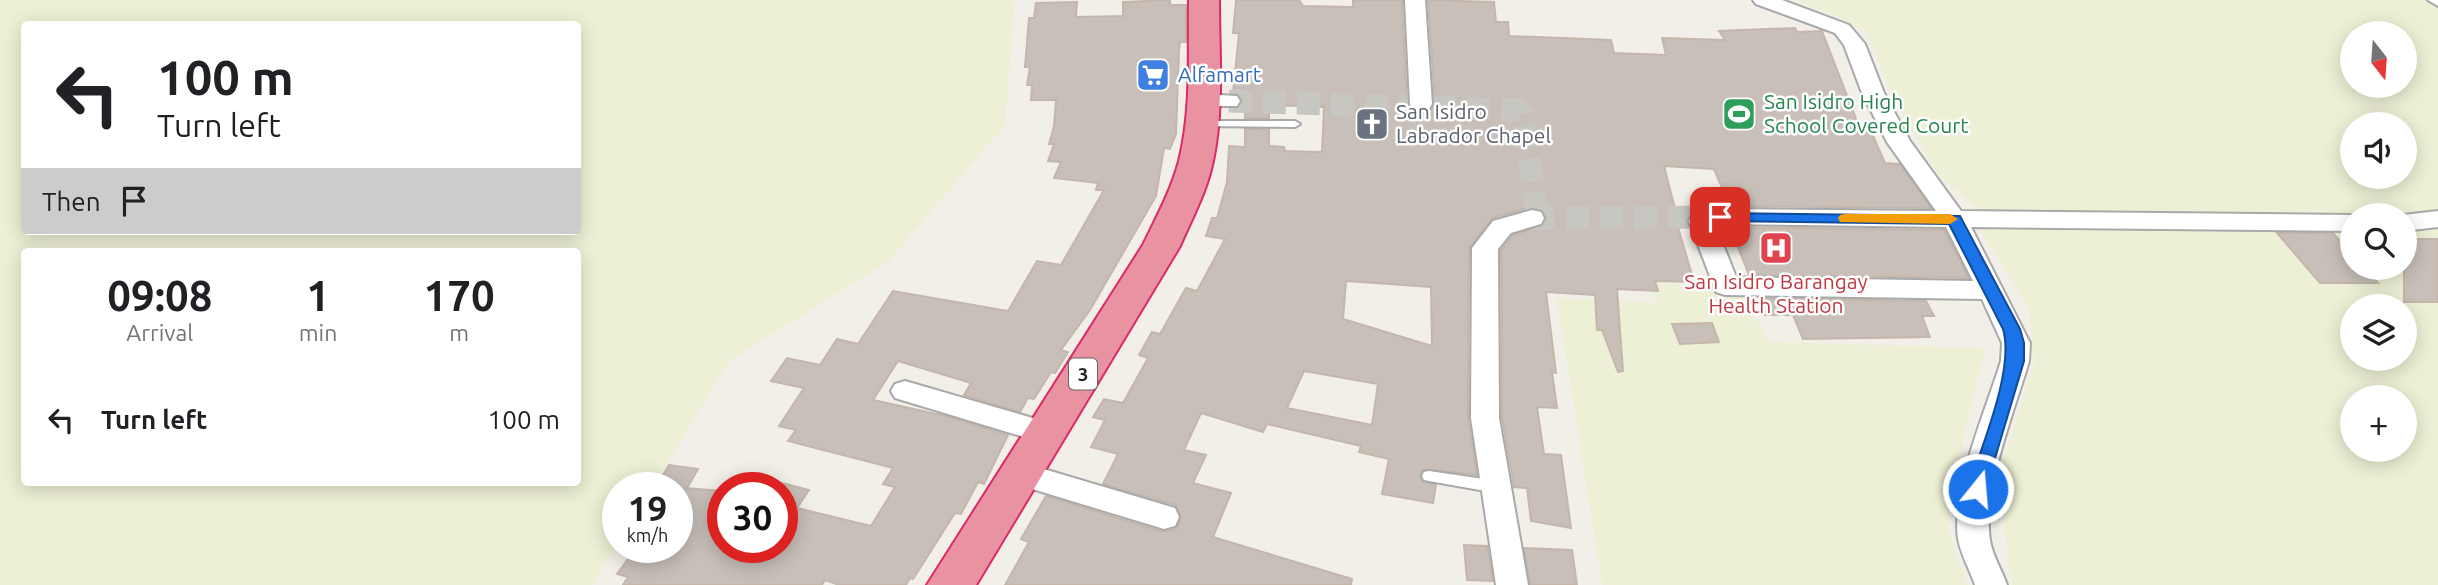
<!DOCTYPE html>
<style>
body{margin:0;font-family:Ubuntu,sans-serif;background:#f2f2f2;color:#202124;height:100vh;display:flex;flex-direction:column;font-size:26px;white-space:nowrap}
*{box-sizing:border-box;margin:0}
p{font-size:23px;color:#757577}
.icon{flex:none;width:38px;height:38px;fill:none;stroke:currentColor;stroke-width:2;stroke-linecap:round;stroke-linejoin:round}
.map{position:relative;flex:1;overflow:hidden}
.side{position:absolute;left:21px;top:248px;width:560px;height:238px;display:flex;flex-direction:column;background:#fff;border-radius:7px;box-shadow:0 4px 18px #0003}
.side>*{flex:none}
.guide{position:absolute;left:21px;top:21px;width:560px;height:214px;border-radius:7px;box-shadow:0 4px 18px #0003;background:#fff;color:#202124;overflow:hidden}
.needle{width:46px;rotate:163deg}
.fabs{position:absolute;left:2340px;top:21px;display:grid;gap:14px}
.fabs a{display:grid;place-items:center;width:77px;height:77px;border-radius:50%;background:#fff;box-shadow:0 4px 18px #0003;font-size:35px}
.speed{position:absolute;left:602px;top:472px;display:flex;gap:14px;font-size:35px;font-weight:700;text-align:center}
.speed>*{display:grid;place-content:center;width:91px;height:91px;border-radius:50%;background:#fff;box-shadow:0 4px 18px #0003;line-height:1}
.speed small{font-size:18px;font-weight:400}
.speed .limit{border:10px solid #d22;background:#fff;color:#111}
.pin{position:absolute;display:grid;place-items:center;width:60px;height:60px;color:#fff;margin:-30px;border-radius:14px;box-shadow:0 4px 10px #0006}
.me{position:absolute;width:77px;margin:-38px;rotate:17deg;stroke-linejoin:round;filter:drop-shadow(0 0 5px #0008)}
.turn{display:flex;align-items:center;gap:24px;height:147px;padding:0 21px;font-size:32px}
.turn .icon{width:91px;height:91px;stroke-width:2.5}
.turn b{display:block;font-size:49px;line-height:60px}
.then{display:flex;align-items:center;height:66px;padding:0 21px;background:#0003;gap:14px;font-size:26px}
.eta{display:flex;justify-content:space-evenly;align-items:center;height:119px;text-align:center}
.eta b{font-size:42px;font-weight:700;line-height:49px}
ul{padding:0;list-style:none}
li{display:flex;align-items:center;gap:21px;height:105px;padding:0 21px}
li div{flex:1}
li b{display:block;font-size:26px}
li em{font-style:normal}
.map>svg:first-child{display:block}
</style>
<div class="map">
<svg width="2438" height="585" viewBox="0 0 2438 585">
<rect width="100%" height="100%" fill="#f2efe9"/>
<g fill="#eef0d5" fill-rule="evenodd">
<path d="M0 0H1015L1005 125 889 261 729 361 652 488H618V544L593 585H0ZM24 24H578V231H24ZM578 252V483H24V252Z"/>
<path d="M1796 0H2438V585H2013L2010 578 1999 475 2034 362 2029 307 1979 229 1978 208 1940 177 1899 109 1866 33 1841 18ZM2352 33H2404V86H2352ZM2352 124H2404V177H2352ZM2352 215H2404V268H2352ZM2352 306H2404V359H2352ZM2352 397H2404V450H2352Z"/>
<polygon points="1652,283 1738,286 1769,342 1985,348 1966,426 1947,528 1968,585 1602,585 1557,298 1658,303"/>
</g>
<g fill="#c7bfb8" stroke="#c4b6ab" stroke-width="2" fill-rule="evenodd">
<polygon points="1170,0 1170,5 1186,5 1186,42 1180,42 1179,50 1176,134 1170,149 1164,148 1156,196 1090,310 1061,350 1068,352 1055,373 1051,372 1034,399 1028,398 1020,412 964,395 971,383 898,361 873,400 950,417 1008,435 984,484 978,482 961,514 955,513 913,579 910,578 906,585 839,585 825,580 822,585 623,585 628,577 617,574 631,555 654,561 656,548 677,548 677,488 655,488 669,465 698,469 687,488 684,488 723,491 723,553 726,548 782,548 782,483 809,490 797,508 871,526 895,487 883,484 893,468 788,441 796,430 779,426 804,388 771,381 787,358 820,365 837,339 858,344 893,291 1008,311 1037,261 1061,265 1104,190 1096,190 1098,183 1054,178 1061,162 1048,161 1054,144 1049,144 1054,126 1056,100 1031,100 1032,85 1027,85 1030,67 1025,67 1029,18 1034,18 1036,3 1077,2 1076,17 1123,16 1123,2"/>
<path d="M1236 0H1299L1303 6 1353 7V0H1402L1407 104 1413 112H1429L1435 104 1428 0 1494 2 1496 22H1508L1509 36 1611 40 1614 53 1666 55 1662 38 1725 40 1719 31 1795 28 1797 32 1822 31 1860 129H1870L1885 163 1900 164 1931 208 1730 206 1714 169 1664 166 1678 220H1676L1694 282 1655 281 1658 291 1617 289 1623 371 1618 372 1602 330H1597L1595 295 1546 292 1556 373 1552 372 1557 408 1537 407 1544 454 1561 455 1571 528 1531 521 1527 488 1514 487 1502 418 1501 250 1513 235 1543 225 1546 219 1543 211 1531 207 1492 218 1469 248 1468 418 1477 475 1423 469 1420 475 1422 481 1436 485 1433 503 1382 494 1389 459 1359 452 1361 446 1267 424 1263 432 1201 413 1184 450 1206 455 1193 483 1231 493 1213 537 1352 579 1351 585H1005L1029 542 1021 539 1046 496 1163 532 1176 529 1181 518 1176 505 1103 484 1118 454 1091 447 1105 420 1093 417 1104 399 1123 403 1148 358 1139 355 1152 332 1160 334 1186 288 1197 291 1225 239 1206 236 1212 218H1217L1227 182 1229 146 1245 147V129H1269V146L1284 147 1285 151 1322 152 1324 107 1269 105V118H1245V105L1241 104 1239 95 1233 93 1239 33H1233ZM1346 281 1431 287 1432 346 1343 319ZM1304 371 1378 384 1372 425 1287 408Z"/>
<polygon points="1730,227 1944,230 1969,278 1749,275"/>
<polygon points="2277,233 2333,233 2352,255 2352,268 2364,268 2378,283 2320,283"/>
<rect x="2404" y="239" width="34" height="63"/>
<polygon points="1759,298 1926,301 1934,316 1922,316 1930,337 1803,339 1793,315 1765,315"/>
<polygon points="1712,323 1719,342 1680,344 1672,324"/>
<polygon points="1464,545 1487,546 1493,581 1467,580"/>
<polygon points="1524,548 1572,550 1577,585 1530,585"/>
</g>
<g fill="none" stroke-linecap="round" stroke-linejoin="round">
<g stroke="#c8c6c1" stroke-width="23" stroke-dasharray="23 11" stroke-linecap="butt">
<polyline points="1229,101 1518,110 1522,114 1538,217"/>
<polyline points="1532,218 1719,217"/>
</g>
<defs>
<g id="lane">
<polygon points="2428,0 2438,0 2438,6"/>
<polygon points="1205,121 1295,121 1300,124 1295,127 1201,126 1200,124 1201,122"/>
<polygon points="1429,471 1497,481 1502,483 1504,487 1502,491 1497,493 1429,481 1424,480 1422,476 1424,472"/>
</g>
<g id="street">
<polygon points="1405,0 1425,0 1432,104 1429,109 1413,109 1410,104"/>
<path d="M1753 0H1782L1849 25 1865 44 1884 93 1910 141 1961 211 2352 215V231L1971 227 2030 343 2029 361C2015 410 1982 490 1990 540 1992 555 2002 570 2007 585H1975C1970 570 1961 555 1958 539 1951 489 1986 410 2001 361L2002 343 1982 299 1725 295 1716 292 1689 221 1692 215H1708L1719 209 1936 211 1887 142 1862 93 1844 45 1835 33 1756 4ZM1715 224 1946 227 1973 281 1736 277Z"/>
<polygon points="1203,94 1237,96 1240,101 1237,106 1195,106 1192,101 1195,96"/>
<polygon points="1532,210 1541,212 1544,218 1541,224 1511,233 1498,249 1499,418 1528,585 1496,585 1471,418 1472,248 1493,221"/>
<polygon points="2438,211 2438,227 2404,231 2403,215"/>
<polygon points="905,381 1057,425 1062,433 1057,441 1047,444 895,398 891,391 895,384"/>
<polygon points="1020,462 1175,508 1179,517 1175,526 1164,529 1009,482 1005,474 1009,466"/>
</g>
<path id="highway" d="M1189 0H1219C1219 53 1224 109 1213 161 1207 191 1192 218 1180 246L976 585H927L1143 245C1156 218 1171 191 1179 161 1192 109 1188 53 1189 0Z"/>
</defs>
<use href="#lane" stroke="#a9a9a9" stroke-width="4"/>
<use href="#street" stroke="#a9a9a9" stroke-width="4"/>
<use href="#highway" stroke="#dc2a67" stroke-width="4"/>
<use href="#lane" fill="#fff" fill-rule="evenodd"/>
<use href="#street" fill="#fff" fill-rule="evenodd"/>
<use href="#highway" fill="#e892a2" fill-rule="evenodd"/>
</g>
<path fill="#1a73e8" stroke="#114b97" stroke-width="2" d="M1720 213 1960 216 2020 329 2024 343V361L1984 495 1978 497 1971 495 1968 489C1981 447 2015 370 2003 329L1949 224 1714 221 1712 217Z"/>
<polygon fill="#f59e0b" points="1845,214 1950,214 1958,219 1950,224 1840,222 1838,218 1840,215"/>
<defs>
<symbol id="supermarket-square" viewBox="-11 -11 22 22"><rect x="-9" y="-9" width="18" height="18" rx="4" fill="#3f7fe0" stroke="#fff"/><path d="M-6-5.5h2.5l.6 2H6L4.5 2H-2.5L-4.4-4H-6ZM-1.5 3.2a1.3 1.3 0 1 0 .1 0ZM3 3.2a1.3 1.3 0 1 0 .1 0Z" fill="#fff"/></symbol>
<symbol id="stadium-square" viewBox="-11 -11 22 22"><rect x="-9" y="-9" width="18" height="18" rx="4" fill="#2e9e5b" stroke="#fff"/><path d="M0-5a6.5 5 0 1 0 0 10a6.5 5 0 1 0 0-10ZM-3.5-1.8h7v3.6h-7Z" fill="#fff"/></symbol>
<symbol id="church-square" viewBox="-11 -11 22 22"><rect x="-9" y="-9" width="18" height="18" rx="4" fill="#6b7280" stroke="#fff"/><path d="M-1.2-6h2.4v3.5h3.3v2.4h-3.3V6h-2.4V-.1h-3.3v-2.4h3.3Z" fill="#fff"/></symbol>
<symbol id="hospital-square" viewBox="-11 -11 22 22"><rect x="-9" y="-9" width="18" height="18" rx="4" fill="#e0444e" stroke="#fff"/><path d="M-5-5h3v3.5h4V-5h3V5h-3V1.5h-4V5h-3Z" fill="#fff"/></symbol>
</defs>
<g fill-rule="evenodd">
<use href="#supermarket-square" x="1134" y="56" width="38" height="38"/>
<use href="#stadium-square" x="1720" y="95" width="38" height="38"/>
<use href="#church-square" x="1353" y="105" width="38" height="38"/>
<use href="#hospital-square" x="1757" y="229" width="38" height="38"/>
</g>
<g text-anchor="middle" stroke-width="5" stroke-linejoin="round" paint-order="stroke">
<rect fill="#fff" stroke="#646464" stroke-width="2" x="1069" y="358.5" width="28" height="31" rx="5"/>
<g font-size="19" font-weight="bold" fill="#222">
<text x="1083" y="381">3</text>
</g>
<g font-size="21" fill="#366cbe" stroke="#fff" text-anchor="start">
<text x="1178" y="82">Alfamart</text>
</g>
<g font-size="21" fill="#27864d" stroke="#fff" text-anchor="start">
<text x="1764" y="109">San Isidro High<tspan x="1764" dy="24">School Covered Court</tspan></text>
</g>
<g font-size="21" fill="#5b616d" stroke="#fff" text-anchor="start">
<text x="1396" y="119">San Isidro<tspan x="1396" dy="24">Labrador Chapel</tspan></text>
</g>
<g font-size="21" fill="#be3a42" stroke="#fff">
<text x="1776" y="289">San Isidro Barangay<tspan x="1776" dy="24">Health Station</tspan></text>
</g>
</g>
</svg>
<div class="fabs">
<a><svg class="needle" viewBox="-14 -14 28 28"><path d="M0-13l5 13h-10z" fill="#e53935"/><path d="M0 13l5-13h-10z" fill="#757577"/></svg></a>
<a><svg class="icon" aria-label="sound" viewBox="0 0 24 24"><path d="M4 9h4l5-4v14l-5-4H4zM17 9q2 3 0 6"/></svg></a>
<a><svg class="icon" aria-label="search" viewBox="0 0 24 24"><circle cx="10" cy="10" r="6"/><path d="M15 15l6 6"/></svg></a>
<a><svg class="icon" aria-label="layers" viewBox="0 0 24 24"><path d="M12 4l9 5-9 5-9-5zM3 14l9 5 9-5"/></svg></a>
<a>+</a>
</div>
<div class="speed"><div>19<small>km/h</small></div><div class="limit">30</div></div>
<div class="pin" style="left:1720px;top:217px;background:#d93025"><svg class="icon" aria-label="arrive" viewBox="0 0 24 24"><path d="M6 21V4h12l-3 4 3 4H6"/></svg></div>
<svg class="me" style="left:1978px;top:489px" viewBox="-20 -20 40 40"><circle r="17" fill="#1a73e8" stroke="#fff" stroke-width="3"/><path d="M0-11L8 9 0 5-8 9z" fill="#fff"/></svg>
<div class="guide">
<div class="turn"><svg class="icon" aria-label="left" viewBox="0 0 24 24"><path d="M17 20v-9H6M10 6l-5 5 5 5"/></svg><div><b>100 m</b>Turn left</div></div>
<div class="then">Then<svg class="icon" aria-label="arrive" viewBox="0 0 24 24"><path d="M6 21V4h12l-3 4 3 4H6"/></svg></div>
</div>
<section class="side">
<div class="eta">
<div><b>09:08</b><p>Arrival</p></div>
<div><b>1</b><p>min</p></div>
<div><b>170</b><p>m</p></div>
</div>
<ul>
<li><svg class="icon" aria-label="left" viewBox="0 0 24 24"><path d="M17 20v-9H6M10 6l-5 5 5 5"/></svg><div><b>Turn left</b></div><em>100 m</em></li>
</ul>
</section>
</div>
